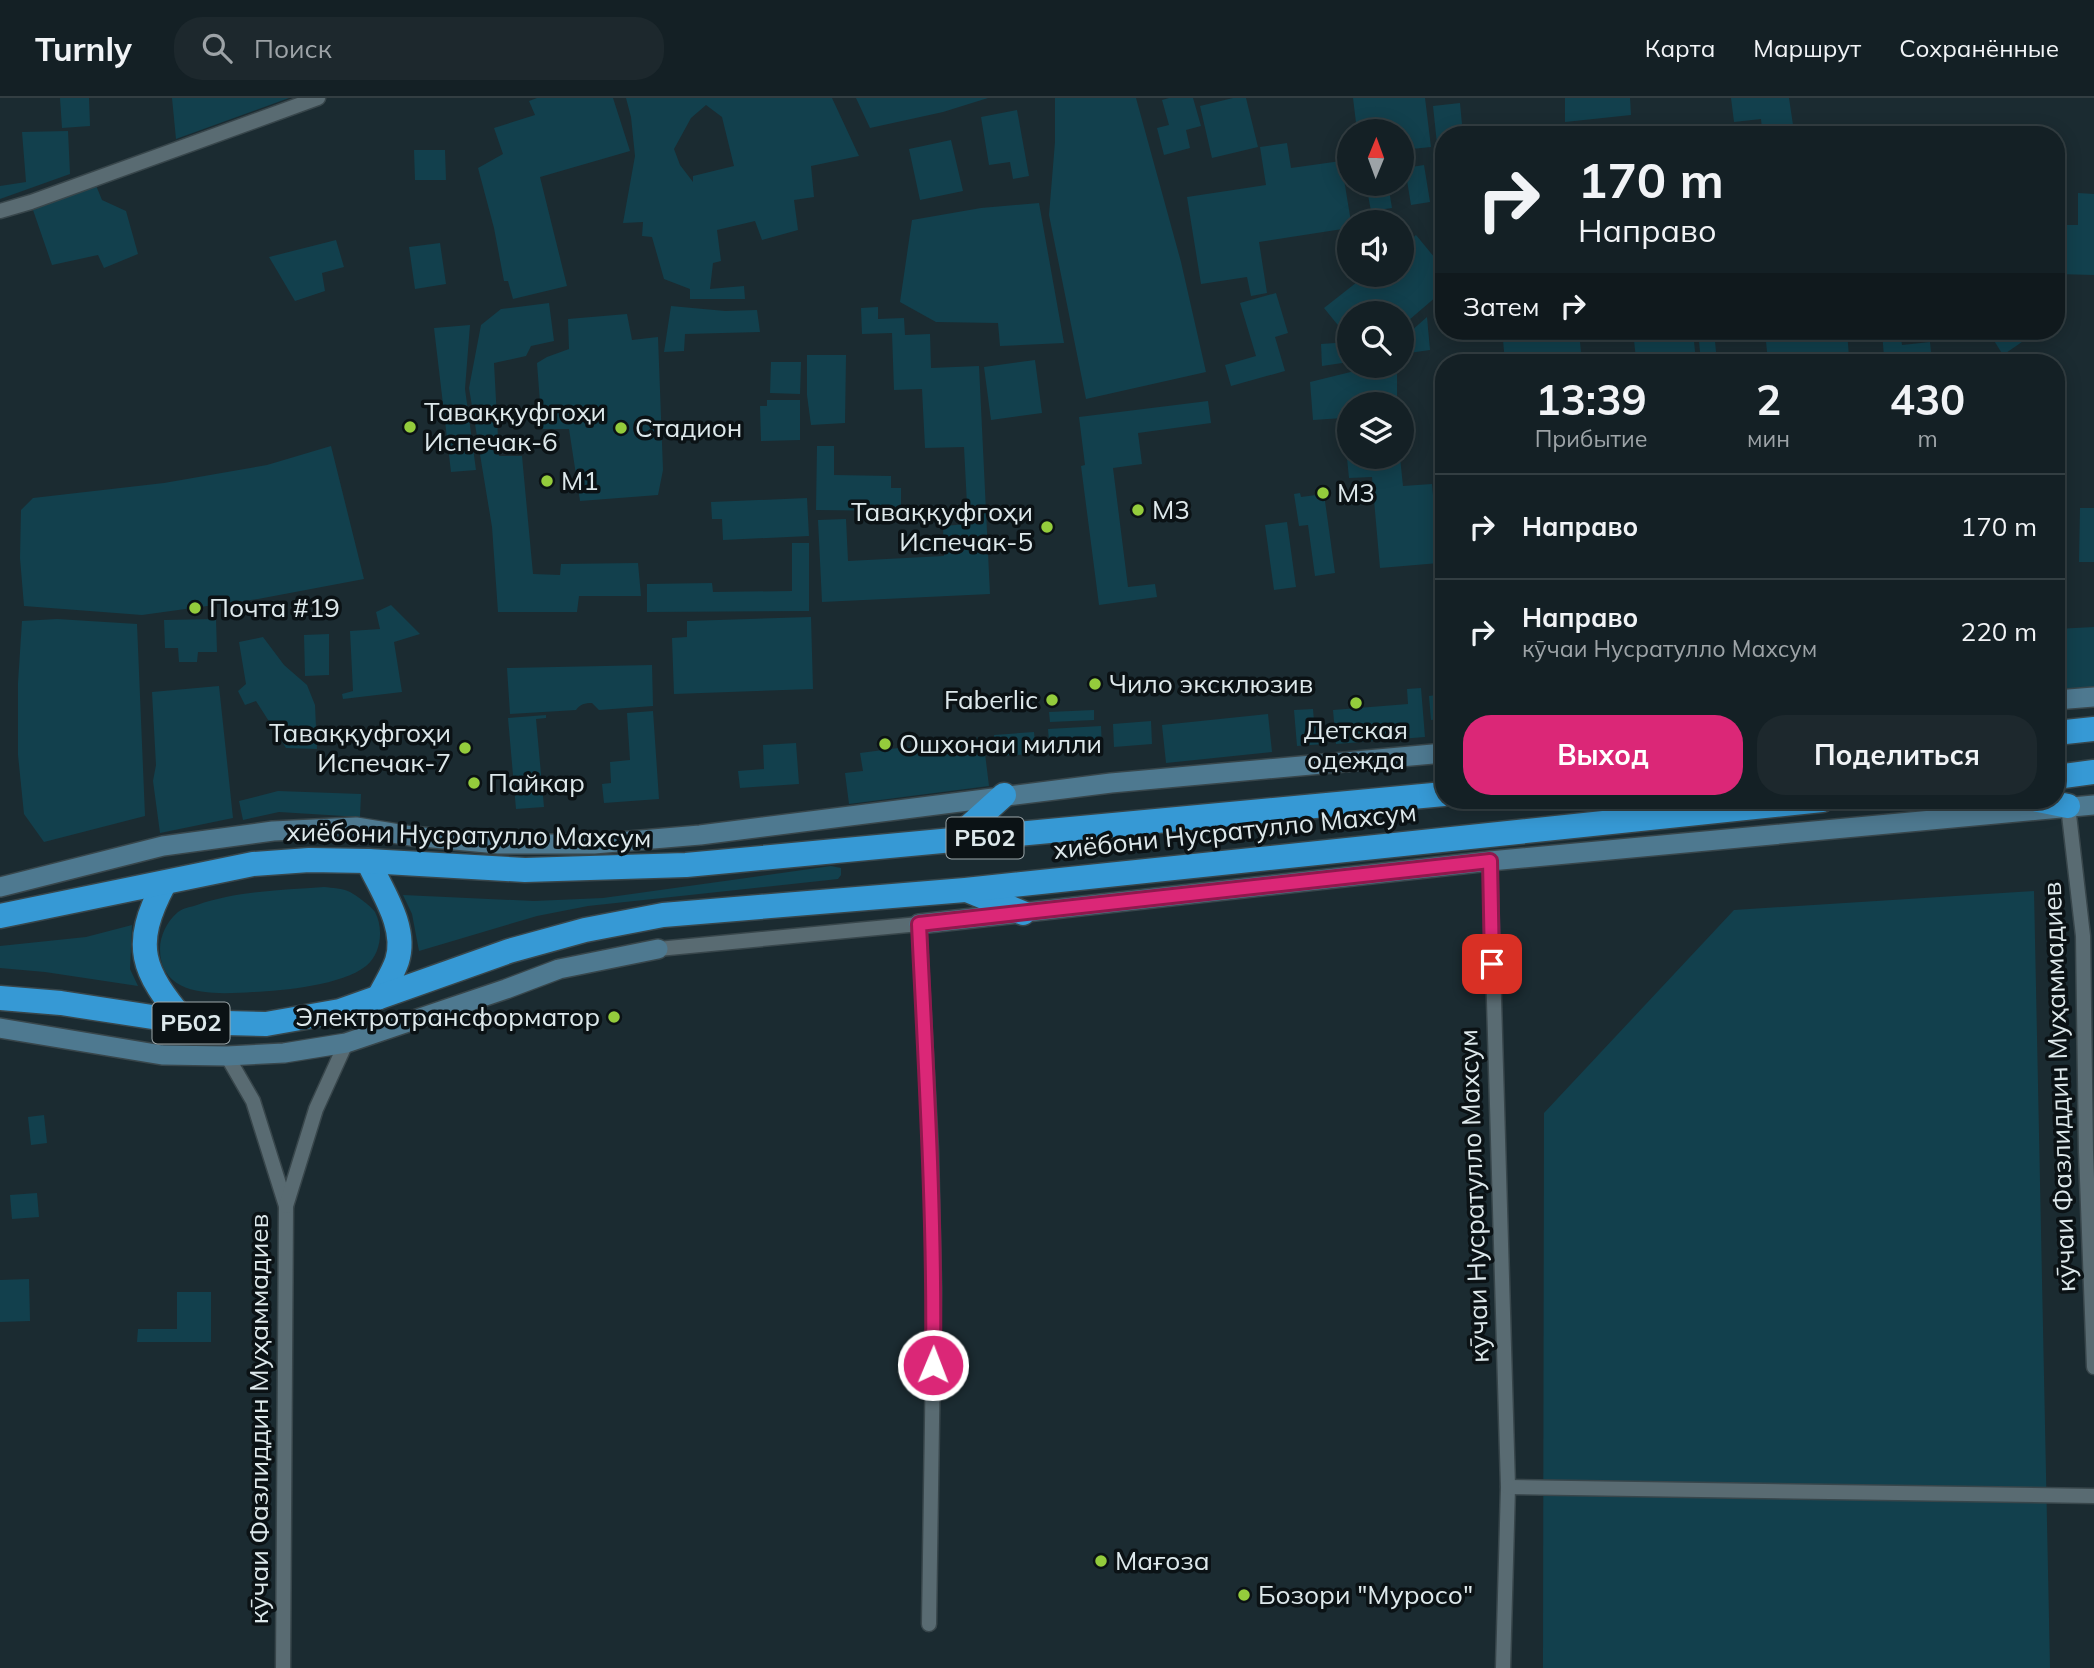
<!DOCTYPE html>
<html lang="ru">
<meta charset="utf-8">
<style>
body{margin:0;font-family:Mulish,sans-serif;background:#1d282d;color:#f1f3f6;height:100vh;display:flex;flex-direction:column;font-size:26px;white-space:nowrap}
*{box-sizing:border-box;margin:0}
p{font-size:23px;color:#9da3a7}
.icon{flex:none;width:38px;height:38px;fill:none;stroke:currentColor;stroke-width:2;stroke-linecap:round;stroke-linejoin:round}
.map{position:relative;flex:1;overflow:hidden}
.details{position:absolute;left:1435px;top:256px;width:630px;height:455px;display:flex;flex-direction:column;background:#142025;border-radius:28px;box-shadow:0 4px 18px #0003,0 0 0 2px #333e42}
.details>*{flex:none}
.hud{position:absolute;left:1435px;top:28px;width:630px;height:214px;border-radius:28px;box-shadow:0 4px 18px #0003,0 0 0 2px #333e42;background:#142025;color:#f1f3f6;overflow:hidden}
.needle{width:46px;rotate:1deg}
.fabs{position:absolute;left:1337px;top:21px;display:grid;gap:14px}
.fabs a{display:grid;place-items:center;width:77px;height:77px;border-radius:50%;background:#142025;box-shadow:0 4px 18px #0003,0 0 0 2px #333e42;font-size:35px}
.pin{position:absolute;display:grid;place-items:center;width:60px;height:60px;color:#fff;margin:-30px;border-radius:14px;box-shadow:0 4px 10px #0006}
.me{position:absolute;width:77px;margin:-38px;rotate:1deg;stroke-linejoin:round;filter:drop-shadow(0 0 5px #0008)}
.turn{display:flex;align-items:center;gap:24px;height:147px;padding:0 28px;font-size:32px}
.turn .icon{width:91px;height:91px;stroke-width:2.5}
.turn b{display:block;font-size:49px;line-height:60px}
.then{display:flex;align-items:center;height:66px;padding:0 28px;background:#0003;gap:14px;font-size:26px}
.eta{display:flex;justify-content:space-evenly;align-items:center;height:119px;text-align:center}
.eta b{font-size:42px;font-weight:700;line-height:49px}
.primary-button{display:flex;gap:14px;margin-top:auto;padding:14px 28px}
.primary-button a{flex:1;height:80px;border-radius:28px;background:#db2777;color:#fff;font-size:28px;font-weight:700;line-height:80px;text-align:center}
.primary-button a+a{background:#1d282d;color:#f1f3f6}
ul{padding:0;list-style:none}
li{display:flex;align-items:center;gap:21px;height:105px;padding:0 28px;border-top:2px solid #333e42}
li div{flex:1}
li b{display:block;font-size:26px}
li em{font-style:normal}
header{display:flex;align-items:center;gap:42px;box-sizing:border-box;height:98px;padding:0 35px;background:#142025;border-bottom:2px solid #333e42}
header strong{font-size:33px}
nav{display:flex;gap:38px;margin-inline-start:auto;font-size:24px}
.search{width:490px;height:63px;background:#1d282d;display:flex;align-items:center;gap:18px;box-sizing:border-box;padding:0 24px;border-radius:28px;color:#9da3a7;font-size:26px}
.map>svg:first-child{display:block}
</style>
<header>
<strong>Turnly</strong>
<div class="search"><svg class="icon" aria-label="search" viewBox="0 0 24 24"><circle cx="10" cy="10" r="6"/><path d="M15 15l6 6"/></svg>Поиск</div>
<nav><a>Карта</a><a>Маршрут</a><a>Сохранённые</a></nav>
</header>
<div class="map">
<svg width="2094" height="1570" viewBox="0 0 2094 1570">
<rect width="100%" height="100%" fill="#1b2b31"/>
<g fill="#12404d" fill-rule="evenodd">
<polygon points="60,0 89,0 90,28 62,30"/>
<polygon points="172,0 289,0 176,41"/>
<polygon points="537,0 613,0 630,53 540,79 567,188 513,201 508,183 504,183 494,130 478,70 503,56 494,30 535,17 529,3"/>
<path d="M626 0H832L859 58 811 68 814 99 794 102 798 132 762 142 755 123 717 132 721 163 713 165 710 191 744 188 745 201H690V191L664 181 652 139 642 138 643 124 623 125 635 58 631 19ZM706 7 722 19 734 68 693 78V84L680 67 674 51 691 20Z"/>
<polygon points="856,0 988,0 943,14 870,30"/>
<polygon points="1055,0 1136,0 1181,164 1206,274 1086,301 1049,117 1055,44"/>
<polygon points="1169,0 1193,0 1201,28 1186,32 1190,50 1164,57 1157,30 1169,27 1162,2"/>
<polygon points="1233,0 1246,0 1258,49 1212,60 1200,8"/>
<polygon points="1353,0 1425,0 1431,49 1402,52 1402,33 1357,33"/>
<polygon points="1565,0 1630,0 1631,17 1565,24"/>
<polygon points="1731,0 1789,0 1793,27 1762,31 1761,21 1734,24"/>
<polygon points="1460,5 1463,37 1444,37 1444,112 1433,8"/>
<polygon points="1017,12 1029,78 1013,81 1010,64 989,67 981,19"/>
<polygon points="68,33 70,76 0,101 0,88 26,84 22,34"/>
<polygon points="951,42 963,93 920,102 909,51"/>
<polygon points="1287,45 1291,70 1341,63 1351,124 1349,124 1349,130 1259,144 1267,195 1251,198 1247,179 1201,186 1187,99 1266,87 1260,49"/>
<polygon points="414,52 445,52 446,82 415,82"/>
<polygon points="1424,67 1430,104 1411,107 1405,70"/>
<polygon points="95,85 102,102 126,113 138,156 104,170 98,157 52,167 33,112"/>
<polygon points="1366,86 1388,86 1392,110 1371,113"/>
<polygon points="2078,95 2094,96 2094,177 2056,176 2056,127 2078,127"/>
<polygon points="1039,105 1064,245 1000,248 998,225 936,224 900,204 912,122 981,110"/>
<polygon points="1416,137 1444,171 1444,192 1402,228 1402,215 1349,215 1349,234 1346,237 1324,210 1366,177 1402,177 1402,149"/>
<polygon points="336,142 344,169 322,175 325,193 295,203 269,159"/>
<polygon points="440,145 446,186 415,191 409,149"/>
<polygon points="1276,195 1288,235 1275,239 1285,273 1231,288 1225,267 1256,258 1240,205"/>
<polygon points="549,205 554,243 531,248 526,258 494,265 499,358 522,358 533,476 560,477 561,466 638,465 641,498 579,498 577,514 498,514 492,429 469,290 481,227 501,211"/>
<polygon points="671,208 725,213 757,212 760,234 685,236 684,253 664,254"/>
<polygon points="878,209 878,221 904,220 905,237 930,236 931,270 979,268 990,496 822,504 818,422 846,421 848,463 944,458 943,428 968,426 964,349 925,350 922,291 894,292 892,235 862,236 861,210"/>
<polygon points="627,216 632,242 658,239 663,372 658,397 580,403 569,331 542,331 537,265 547,259 569,251 568,221"/>
<polygon points="1427,219 1430,252 1402,256 1402,241"/>
<polygon points="470,227 465,291 476,372 451,374 434,230"/>
<polygon points="1633,233 1693,233 1696,264 1665,264 1664,258 1636,261"/>
<polygon points="1698,233 1714,233 1717,264 1701,264"/>
<polygon points="1765,233 1847,233 1849,259 1840,260 1840,264 1768,264"/>
<polygon points="1882,233 1900,233 1902,247 1930,244 1932,264 1876,264 1875,260 1884,259"/>
<polygon points="1988,233 2028,233 2032,237 2003,257"/>
<polygon points="1579,234 1582,264 1505,264 1503,242"/>
<polygon points="1349,244 1349,264 1322,268 1321,246"/>
<polygon points="807,257 846,257 845,325 811,327 807,297"/>
<polygon points="1035,262 1042,315 991,322 984,269"/>
<polygon points="771,264 801,264 800,296 770,295"/>
<polygon points="1375,268 1397,268 1397,306 1349,306 1349,359 1400,359 1403,388 1432,386 1439,465 1380,470 1372,379 1349,380 1343,320 1313,322 1310,284"/>
<polygon points="767,302 800,302 800,342 761,343 760,308 767,308"/>
<polygon points="1208,303 1211,325 1138,335 1142,366 1113,370 1128,489 1155,486 1157,499 1099,507 1081,368 1085,367 1079,319"/>
<polygon points="331,348 364,481 258,501 142,517 24,508 20,460 21,412 33,400 164,385 267,367"/>
<polygon points="817,348 834,348 834,377 891,378 891,390 901,390 901,413 816,412"/>
<polygon points="1300,395 1301,399 1324,396 1335,475 1315,478 1308,427 1299,428 1294,396"/>
<polygon points="807,400 809,438 723,442 722,421 712,421 711,404"/>
<polygon points="2080,410 2094,410 2094,464 2079,464"/>
<polygon points="1287,424 1296,489 1274,492 1265,427"/>
<polygon points="792,445 809,445 809,513 647,514 647,486 712,485 713,494 792,493"/>
<polygon points="391,507 420,536 394,544 402,594 343,601 342,596 353,593 350,533 380,531 376,514"/>
<polygon points="811,519 813,591 674,596 672,540 687,539 687,523"/>
<polygon points="57,521 137,526 145,718 44,744 24,716 18,657 18,585 22,523"/>
<polygon points="216,521 217,554 198,554 197,564 179,564 178,550 165,550 164,522"/>
<polygon points="2094,529 2094,589 2056,591 2056,531"/>
<polygon points="329,536 329,577 305,578 304,537"/>
<polygon points="263,539 284,567 307,587 315,607 317,651 286,650 256,603 245,607 238,593 246,586 239,544"/>
<path d="M652 567 653 608 599 612 592 605C585 605 580 606 576 612L510 616 507 570Z"/>
<polygon points="219,588 233,720 160,735 153,683 156,667 152,594"/>
<polygon points="1421,590 1425,639 1336,646 1333,612 1408,606 1407,591"/>
<polygon points="1444,596 1444,621 1431,622 1429,598"/>
<polygon points="1313,611 1314,623 1323,623 1324,646 1297,648 1294,612"/>
<polygon points="1094,612 1094,622 1050,624 1049,614"/>
<polygon points="653,613 659,701 604,705 602,686 611,685 610,664 630,662 627,615"/>
<polygon points="1268,616 1272,654 1166,665 1162,627"/>
<polygon points="546,617 546,620 536,621 544,709 516,711 508,620"/>
<polygon points="1151,623 1152,646 1114,649 1113,626"/>
<polygon points="1101,628 1102,652 1050,655 1048,631"/>
<polygon points="1034,634 1036,656 995,658 994,637"/>
<polygon points="983,639 989,688 849,706 845,675 863,673 860,655"/>
<polygon points="796,645 799,686 740,690 738,673 764,671 763,647"/>
<polygon points="278,693 361,696 360,719 279,714 243,722 239,703"/>
<polygon points="831,768 841,770 841,777 838,781 588,808 537,818 419,853 412,816 403,797 534,803 603,800"/>
<path d="M324 789C332 790 343 790 350 794 357 798 370 807 375 814 384 831 381 856 366 868 343 887 282 893 253 894 219 896 160 901 160 851 160 838 167 823 178 814 183 810 191 809 197 807 237 793 282 792 324 789Z"/>
<polygon points="2034,793 2050,1570 1543,1570 1544,1015 1734,812"/>
<polygon points="132,827 130,871 138,888 45,874 0,870 0,848 86,839"/>
<polygon points="44,1017 47,1045 31,1047 28,1019"/>
<polygon points="37,1095 39,1119 12,1121 10,1097"/>
<polygon points="29,1181 30,1223 0,1224 0,1182"/>
<polygon points="177,1194 211,1194 211,1244 137,1244 138,1231 177,1231"/>
</g>
<g fill="none" stroke-linecap="round" stroke-linejoin="round">
<defs>
<g id="street">
<polyline points="0,113 31,104 318,0"/>
<polyline points="2068,708 2083,838 2086,1054 2094,1269"/>
<polyline points="1490,763 1508,1389 1503,1570"/>
<polyline points="658,851 919,826 931,1053 934,1190 929,1526"/>
<polyline points="227,958 253,1003 286,1108 283,1570"/>
<polyline points="286,1108 316,1011 346,945"/>
<polyline points="1508,1389 2094,1398"/>
</g>
<g id="secondary">
<polyline points="2056,602 2094,599"/>
<polyline points="0,789 163,748 273,733 356,729 411,738 498,746 594,746 700,737 1111,685 1444,655"/>
<polyline points="919,826 1490,763 2094,707"/>
<polyline points="0,930 162,957 227,958 284,955 346,945 506,891 559,871 658,851"/>
</g>
<g id="highway">
<polyline points="2056,635 2094,631"/>
<polyline points="2056,679 2094,674"/>
<polyline points="2038,702 2068,708"/>
<polyline points="953,743 1004,697"/>
<path d="M368 763C381 792 408 829 397 863 393 875 385 887 379 899"/>
<path d="M164 786C131 848 142 873 185 924"/>
<polyline points="969,793 1023,815"/>
<polyline points="0,818 253,766 309,762 368,763 525,772 686,767 1444,696"/>
<polyline points="0,900 61,905 185,924 266,926 340,913 509,853 585,832 663,817 965,792 1822,702"/>
</g>
</defs>
<use href="#street" stroke="#38464b" stroke-width="17"/>
<use href="#secondary" stroke="#38464b" stroke-width="22"/>
<use href="#highway" stroke="#38464b" stroke-width="27"/>
<use href="#street" stroke="#596b72" stroke-width="14"/>
<use href="#secondary" stroke="#4e7990" stroke-width="19"/>
<use href="#highway" stroke="#3699d5" stroke-width="24"/>
</g>
<g fill="none" stroke-linecap="round" stroke-linejoin="round">
<defs>
<path id="route" d="M933 1267C935 1120 926 973 919 826L1490 763 1492 866"/>
</defs>
<use href="#route" stroke="#8e194d" stroke-width="18"/>
<use href="#route" stroke="#db2777" stroke-width="12"/>
</g>
<g fill="#94cc3c" stroke="#0b1215" stroke-width="2.5">
<circle cx="410" cy="329" r="7"/>
<circle cx="621" cy="330" r="7"/>
<circle cx="547" cy="383" r="7"/>
<circle cx="1323" cy="395" r="7"/>
<circle cx="1138" cy="412" r="7"/>
<circle cx="1047" cy="429" r="7"/>
<circle cx="195" cy="510" r="7"/>
<circle cx="1095" cy="586" r="7"/>
<circle cx="1052" cy="602" r="7"/>
<circle cx="1356" cy="605" r="7"/>
<circle cx="885" cy="646" r="7"/>
<circle cx="465" cy="650" r="7"/>
<circle cx="474" cy="685" r="7"/>
<circle cx="614" cy="919" r="7"/>
<circle cx="1101" cy="1463" r="7"/>
<circle cx="1244" cy="1497" r="7"/>
</g>
<g text-anchor="middle" stroke-width="7" stroke-linejoin="round" paint-order="stroke">
<g fill="#0b1215" stroke="#9ea8ab" stroke-width="2">
<rect x="946.5" y="719.5" width="77" height="41" rx="5"/>
<rect x="152.5" y="904.5" width="77" height="41" rx="5"/>
</g>
<g font-size="24" font-weight="bold" fill="#dde8eb">
<text x="985" y="748">РБ02</text>
<text x="191" y="933">РБ02</text>
</g>
<g font-size="26" fill="#dde8eb" stroke="#0b1215" text-anchor="start">
<text x="424" y="323">Таваққуфгоҳи<tspan x="424" dy="30">Испечак-6</tspan></text>
<text x="635" y="339">Стадион</text>
<text x="561" y="392">М1</text>
<text x="1337" y="404">М3</text>
<text x="1152" y="421">M3</text>
<text x="1033" y="423" text-anchor="end">Таваққуфгоҳи<tspan x="1033" dy="30">Испечак-5</tspan></text>
<text x="209" y="519">Почта #19</text>
<text x="1109" y="595">Чило эксклюзив</text>
<text x="1038" y="611" text-anchor="end">Faberlic</text>
<text x="1356" y="641" text-anchor="middle">Детская<tspan x="1356" dy="30">одежда</tspan></text>
<text x="451" y="644" text-anchor="end">Таваққуфгоҳи<tspan x="451" dy="30">Испечак-7</tspan></text>
<text x="899" y="655">Ошхонаи милли</text>
<text x="488" y="694">Пайкар</text>
<text x="600" y="928" text-anchor="end">Электротрансформатор</text>
<text x="1115" y="1472">Мағоза</text>
<text x="1258" y="1506">Бозори "Муросо"</text>
</g>
<g font-size="26" fill="#dde8eb" stroke="#0b1215">
<text transform="translate(1235 733) rotate(-6)" y="9">хиёбони Нусратулло Махсум</text>
<text transform="translate(469 737) rotate(1)" y="9">хиёбони Нусратулло Махсум</text>
<text transform="translate(2059 989) rotate(-92)" y="9">кӯчаи Фазлиддин Муҳаммадиев</text>
<text transform="translate(1474 1098) rotate(-92)" y="9">кӯчаи Нусратулло Махсум</text>
<text transform="translate(259 1321) rotate(-90)" y="9">кӯчаи Фазлиддин Муҳаммадиев</text>
</g>
</g>
</svg>
<div class="fabs">
<a><svg class="needle" viewBox="-14 -14 28 28"><path d="M0-13l5 13h-10z" fill="#e53935"/><path d="M0 13l5-13h-10z" fill="#9da3a7"/></svg></a>
<a><svg class="icon" aria-label="sound" viewBox="0 0 24 24"><path d="M4 9h4l5-4v14l-5-4H4zM17 9q2 3 0 6"/></svg></a>
<a><svg class="icon" aria-label="search" viewBox="0 0 24 24"><circle cx="10" cy="10" r="6"/><path d="M15 15l6 6"/></svg></a>
<a><svg class="icon" aria-label="layers" viewBox="0 0 24 24"><path d="M12 4l9 5-9 5-9-5zM3 14l9 5 9-5"/></svg></a>
</div>
<div class="pin" style="left:1492px;top:866px;background:#d93025"><svg class="icon" aria-label="arrive" viewBox="0 0 24 24"><path d="M6 21V4h12l-3 4 3 4H6"/></svg></div>
<svg class="me" style="left:933px;top:1267px" viewBox="-20 -20 40 40"><circle r="17" fill="#db2777" stroke="#fff" stroke-width="3"/><path d="M0-11L8 9 0 5-8 9z" fill="#fff"/></svg>
<div class="hud">
<div class="turn"><svg class="icon" aria-label="right" viewBox="0 0 24 24"><path d="M7 20v-9h11M14 6l5 5-5 5"/></svg><div><b>170 m</b>Направо</div></div>
<div class="then">Затем<svg class="icon" aria-label="right" viewBox="0 0 24 24"><path d="M7 20v-9h11M14 6l5 5-5 5"/></svg></div>
</div>
<section class="details">
<div class="eta">
<div><b>13:39</b><p>Прибытие</p></div>
<div><b>2</b><p>мин</p></div>
<div><b>430</b><p>m</p></div>
</div>
<ul>
<li><svg class="icon" aria-label="right" viewBox="0 0 24 24"><path d="M7 20v-9h11M14 6l5 5-5 5"/></svg><div><b>Направо</b></div><em>170 m</em></li>
<li><svg class="icon" aria-label="right" viewBox="0 0 24 24"><path d="M7 20v-9h11M14 6l5 5-5 5"/></svg><div><b>Направо</b><p>кӯчаи Нусратулло Махсум</p></div><em>220 m</em></li>
</ul>
<div class="primary-button"><a>Выход</a><a>Поделиться</a></div>
</section>
</div>
